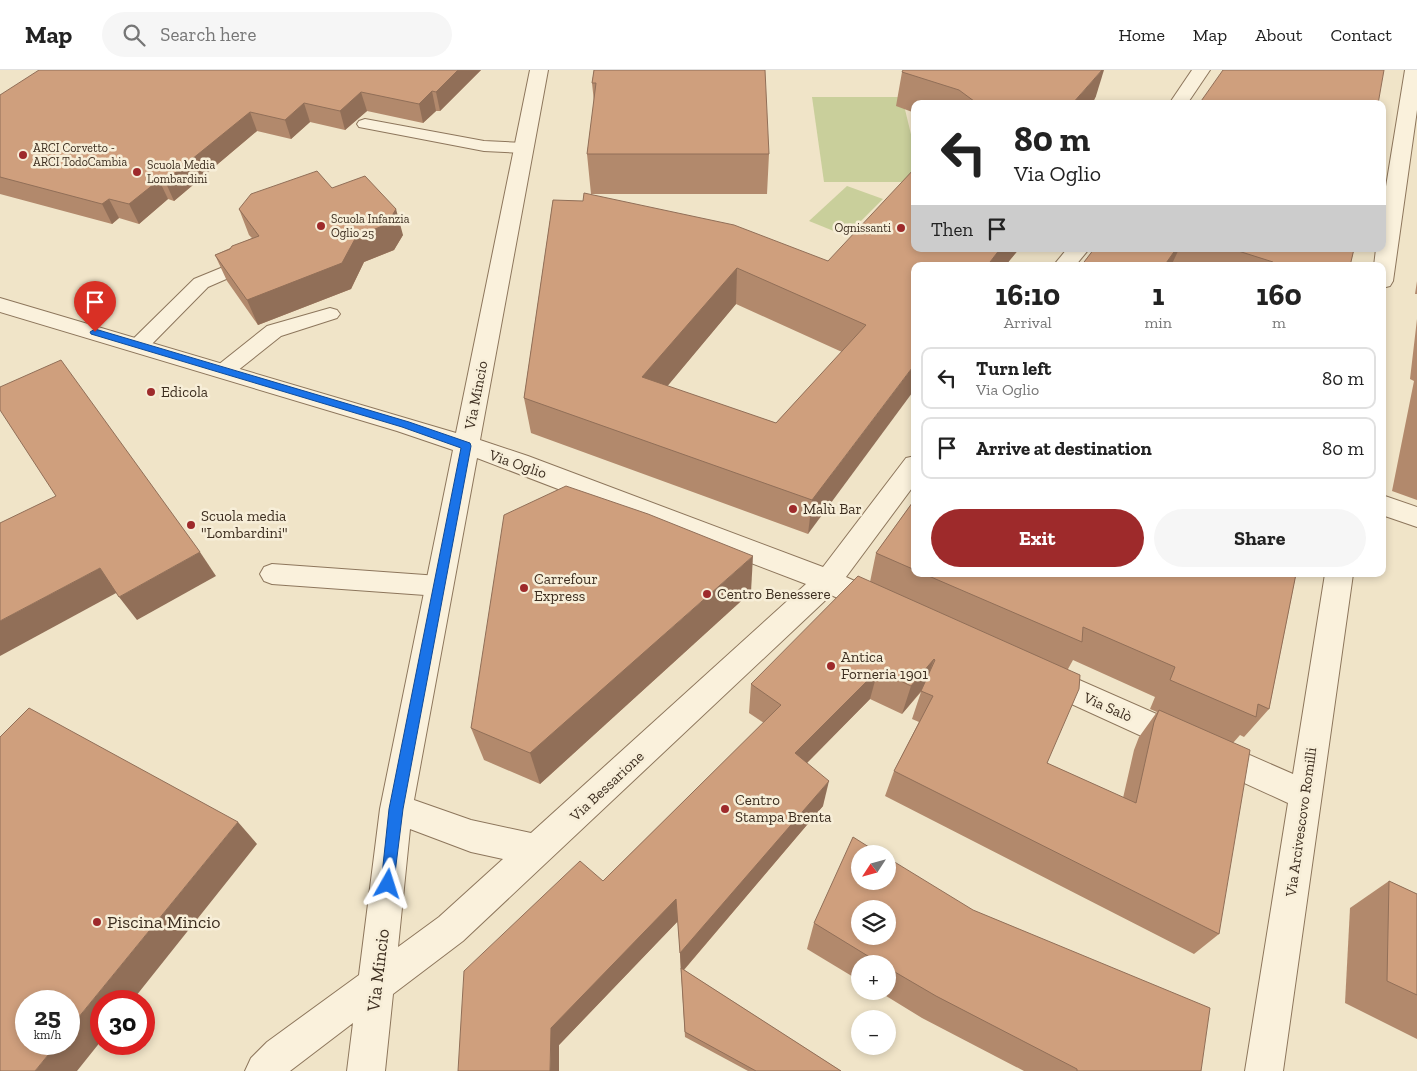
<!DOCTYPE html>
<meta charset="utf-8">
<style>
body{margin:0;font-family:"Zilla Slab",serif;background:#f6f6f6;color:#222;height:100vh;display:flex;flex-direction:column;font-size:19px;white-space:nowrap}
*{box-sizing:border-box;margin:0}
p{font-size:16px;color:#767676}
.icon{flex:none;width:28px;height:28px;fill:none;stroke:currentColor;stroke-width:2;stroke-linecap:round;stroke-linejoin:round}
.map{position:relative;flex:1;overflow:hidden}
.panel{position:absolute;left:911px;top:192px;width:475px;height:315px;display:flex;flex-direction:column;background:#fff;border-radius:10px;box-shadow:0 2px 8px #0003}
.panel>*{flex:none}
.banner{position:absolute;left:911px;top:30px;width:475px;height:152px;border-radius:10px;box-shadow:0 2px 8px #0003;background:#fff;color:#222;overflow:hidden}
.needle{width:32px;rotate:234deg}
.tools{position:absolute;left:851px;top:775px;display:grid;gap:10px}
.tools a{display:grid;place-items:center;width:45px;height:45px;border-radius:50%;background:#fff;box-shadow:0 2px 8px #0003;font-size:25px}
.speed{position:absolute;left:15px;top:920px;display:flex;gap:10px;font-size:25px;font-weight:700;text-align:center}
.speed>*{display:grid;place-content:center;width:65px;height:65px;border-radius:50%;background:#fff;box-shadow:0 2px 8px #0003;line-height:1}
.speed small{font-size:12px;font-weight:400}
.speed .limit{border:8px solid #d22;background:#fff;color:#111}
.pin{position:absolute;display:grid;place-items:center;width:42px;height:42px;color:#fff;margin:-51px -21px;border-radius:50% 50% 50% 0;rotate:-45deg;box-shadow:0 0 5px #0007}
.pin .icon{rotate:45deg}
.me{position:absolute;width:55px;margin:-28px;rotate:6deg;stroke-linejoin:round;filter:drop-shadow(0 0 4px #0008)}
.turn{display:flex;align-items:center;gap:18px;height:105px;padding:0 20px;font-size:22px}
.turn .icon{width:65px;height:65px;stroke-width:2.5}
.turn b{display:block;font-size:35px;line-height:42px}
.then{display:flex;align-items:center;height:48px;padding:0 20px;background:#0003;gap:10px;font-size:19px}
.eta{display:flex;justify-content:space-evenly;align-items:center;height:85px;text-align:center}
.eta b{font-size:30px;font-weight:700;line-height:35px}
.action{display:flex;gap:10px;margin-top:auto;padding:10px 20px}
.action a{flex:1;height:58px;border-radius:30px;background:#9e2a2b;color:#fff;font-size:20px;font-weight:700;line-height:58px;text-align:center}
.action a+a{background:#f6f6f6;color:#222}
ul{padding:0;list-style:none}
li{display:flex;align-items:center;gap:15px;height:62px;margin:0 10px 8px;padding:0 10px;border:2px solid #e0e0e0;border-radius:10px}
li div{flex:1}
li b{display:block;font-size:19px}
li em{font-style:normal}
header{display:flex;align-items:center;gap:30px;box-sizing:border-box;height:70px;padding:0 25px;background:#fff;border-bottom:1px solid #e0e0e0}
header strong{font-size:24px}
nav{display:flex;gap:28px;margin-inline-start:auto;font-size:18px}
.search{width:350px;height:45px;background:#f6f6f6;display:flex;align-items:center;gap:12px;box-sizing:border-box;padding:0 18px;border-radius:28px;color:#767676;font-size:19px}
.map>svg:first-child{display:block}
</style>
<header>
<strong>Map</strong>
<div class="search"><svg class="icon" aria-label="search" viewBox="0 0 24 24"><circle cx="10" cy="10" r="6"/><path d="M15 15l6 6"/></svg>Search here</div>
<nav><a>Home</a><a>Map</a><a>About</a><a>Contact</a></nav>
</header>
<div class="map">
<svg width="1417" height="1001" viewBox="0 0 1417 1001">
<rect width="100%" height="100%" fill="#f0e4c8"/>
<g fill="#c9cf9b">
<polygon points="812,27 902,27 915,81 915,112 824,112"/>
<polygon points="847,116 883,129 846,166 809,151"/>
</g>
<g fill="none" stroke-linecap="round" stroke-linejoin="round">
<defs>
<g id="service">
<polygon points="365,49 484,71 524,73 530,75 532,78 530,81 524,83 484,81 359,57 357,54 359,51"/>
<polygon points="233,193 240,195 242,199 240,203 208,217 146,280 139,282 132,280 129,275 132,270 194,209"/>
<polygon points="330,238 337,240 340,244 337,248 281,266 232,305 225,307 218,305 215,300 218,295 267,256"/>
<polygon points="272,494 439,506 447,509 451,516 447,523 439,526 272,514 264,511 260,504 264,497"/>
</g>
<g id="minor">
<path d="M530 0H548L480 370 528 386 823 497 906 388 915 386V414L846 507 889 527 893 535 889 543 879 547 831 525 463 871 393 924 385 1001H347L353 953 290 1001H245L251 988 267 972 359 905 380 739 453 380 397 361 0 242V228L456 363ZM477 388 806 514 531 763 471 750 414 730ZM410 759 471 782 503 789 439 847 398 877Z"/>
<polygon points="1192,0 1210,0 1187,34 1169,34"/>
<polygon points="1405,0 1417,0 1417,40 1393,211 1390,216 1382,218 1382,196 1374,196 1376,179 1382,179 1382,141"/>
<polygon points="1067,179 1089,179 1075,196 1053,196"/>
<polygon points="1382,425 1417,437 1417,457 1382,445"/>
<polygon points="1325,504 1353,504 1283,1001 1245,1001 1288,733 1032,616 1027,607 1032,598 1042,594 1052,598 1293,704"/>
</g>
</defs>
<use href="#service" stroke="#8d765c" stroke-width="2"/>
<use href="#minor" stroke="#8d765c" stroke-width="2"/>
<use href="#service" fill="#faf1dc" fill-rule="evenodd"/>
<use href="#minor" fill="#faf1dc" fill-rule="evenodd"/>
</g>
<g fill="#b2896c" fill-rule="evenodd">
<polygon points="481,0 440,41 436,41 423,53 367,41 345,60 310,52 291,69 257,61 174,131 168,129 139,154 119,148 112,154 0,124 0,25"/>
<polygon points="594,0 769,84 767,124 591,124 587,84 594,32 592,13"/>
<polygon points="902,2 1096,26 1092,34 915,34 915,43 896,36"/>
<polygon points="332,118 403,165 394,180 364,192 351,219 258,255 227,211 215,185 252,168 249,165 239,139"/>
<path d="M553 130 828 191 915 179H1019L1005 196H915L808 464 531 363 524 328ZM736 234 842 282 776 353 667 316Z"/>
<polygon points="1094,179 1354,179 1350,196 1081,196"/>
<polygon points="1417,211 1417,224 1415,224"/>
<polygon points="1417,249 1417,430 1392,421 1414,311 1410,309"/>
<path d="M915 429V504H1296L1269 639 1244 667 1240 665 1233 673 1219 864 1194 884 885 726 894 701 919 652 912 649 921 622 902 644 870 629 807 693 823 736 684 900 841 1001H748L685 967 678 851 559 975 458 1001 603 811 764 653 749 643 751 614 870 512 876 483ZM1073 590 1155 627 1150 639 1157 642 1139 667 1134 680 1123 728 1047 693 1068 599Z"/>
<polygon points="751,522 540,714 484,690 471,658"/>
<polygon points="1389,811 1417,824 1417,969 1345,933 1350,838"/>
<polygon points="814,853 1201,1001 1024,1001 922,948 878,921 888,921 888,894 860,894 860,911 807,879"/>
</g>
<g fill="#916f58">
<polygon points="458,0 481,0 440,41 436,22"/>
<polygon points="1102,0 1104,0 1096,26 1092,34 1072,34"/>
<polygon points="432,21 436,41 423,53 419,34"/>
<polygon points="361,22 367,41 345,60 340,41"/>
<polygon points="304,33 310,52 291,69 285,50"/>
<polygon points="250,42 257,61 174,131 165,111"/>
<polygon points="159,110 168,129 139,154 129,134"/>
<polygon points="109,129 119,148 112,154 102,134"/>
<polygon points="396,139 403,165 394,180 364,192 351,219 258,255 247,230 356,167"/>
<polygon points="1000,179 1019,179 1005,196 987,196"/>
<polygon points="1176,179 1179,179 1171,196 1164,196"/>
<polygon points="737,198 736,234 645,343 642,307"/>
<polygon points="915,294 915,319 808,464 812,430"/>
<polygon points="200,482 216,506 137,550 119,527"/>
<polygon points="753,486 751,522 540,714 530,683"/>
<polygon points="100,498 118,522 0,586 0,551"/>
<polygon points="934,589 924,618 921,621 902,644 911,616"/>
<polygon points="878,600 870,629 791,709 795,683"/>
<polygon points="829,711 823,736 681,903 680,883"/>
<polygon points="238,752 257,774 132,931 101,931 101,971 77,1001 35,1001 57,974 69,974 69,959"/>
<polygon points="676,829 678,851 559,975 559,1001 550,1001 551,958"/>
</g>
<g fill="#cf9f7d" stroke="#916f58" fill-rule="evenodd">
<polygon points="39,0 458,0 436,22 432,21 419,34 361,22 340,41 304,33 285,50 250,42 165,111 159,110 129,134 109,129 102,134 0,107 0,25"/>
<polygon points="594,0 765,0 769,84 587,84 596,13 592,13"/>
<polygon points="903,0 1102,0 1072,34 978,34 959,20 902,2"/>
<polygon points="1223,0 1384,0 1378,34 1199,34"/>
<path d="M915 98V179H1000L987 196H915V294L812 430 524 328 553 130 583 131 584 123 734 155 828 191ZM737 198 866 255 776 353 642 307Z"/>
<polygon points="317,101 332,118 365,106 396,139 387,154 356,167 342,193 247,230 215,185 230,179 232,176 259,166 239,139 251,124"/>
<polygon points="1094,179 1176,179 1164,196 1081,196"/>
<polygon points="1232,179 1354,179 1350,196 1271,196 1273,192"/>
<polygon points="61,290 200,482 119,527 100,498 0,551 0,453 56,426 0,340 0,317"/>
<polygon points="566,416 648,444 753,486 530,683 471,658 504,445"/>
<polygon points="915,429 915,500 876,483"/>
<polygon points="924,504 1296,504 1269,639 1258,634 1256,647 1170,610 1175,597 1083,557 1082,572"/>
<polygon points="858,506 1080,605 1079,619 1047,693 1136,733 1154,652 1159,640 1250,680 1219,864 894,701 933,626 921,621 935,590 934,589 911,616 878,600 795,683 829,711 680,883 676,829 551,958 550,1001 458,1001 464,901 580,791 603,811 781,635 751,614"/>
<polygon points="29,638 238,752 69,959 69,931 26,931 26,974 57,974 35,1001 0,1001 0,667"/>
<path d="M853 767 880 784H860V811H888V788L973 840 1210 938 1201 1001H1077V999L936 926 888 898V894H881L814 853ZM860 839H888V866H860Z"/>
<polygon points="1389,811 1417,824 1417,925 1387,911"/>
<polygon points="681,898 841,1001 756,1001 685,962"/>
</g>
<polygon fill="#1a73e8" stroke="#114b97" points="95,259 409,352 470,373 471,376 403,739 393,819 388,821 383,819 381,814 389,739 461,378 402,357 91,264 90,262"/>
<g fill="#9e2a2b" stroke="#f7eed8" stroke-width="2">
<circle cx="23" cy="85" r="5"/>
<circle cx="137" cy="102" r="5"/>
<circle cx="321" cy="156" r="5"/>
<circle cx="901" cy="158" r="5"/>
<circle cx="151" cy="322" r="5"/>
<circle cx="793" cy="439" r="5"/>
<circle cx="191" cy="455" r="5"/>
<circle cx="524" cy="518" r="5"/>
<circle cx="707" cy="524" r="5"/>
<circle cx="831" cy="596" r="5"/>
<circle cx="725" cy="739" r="5"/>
<circle cx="97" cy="852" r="5"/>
</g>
<g text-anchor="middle" stroke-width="5" stroke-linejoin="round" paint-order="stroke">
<g font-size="12" fill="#3d2e20" stroke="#f7eed8" text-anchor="start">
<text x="33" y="82">ARCI Corvetto -<tspan x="33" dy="14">ARCI TodoCambia</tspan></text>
<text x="147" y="99">Scuola Media<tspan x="147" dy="14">Lombardini</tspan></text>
<text x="331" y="153">Scuola Infanzia<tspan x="331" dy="14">Oglio 25</tspan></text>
<text x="891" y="162" text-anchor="end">Ognissanti</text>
</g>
<g font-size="15" fill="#3d2e20" stroke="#f7eed8" text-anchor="start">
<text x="161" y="327">Edicola</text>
<text x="803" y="444">Malù Bar</text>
<text x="201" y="451">Scuola media<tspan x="201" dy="17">"Lombardini"</tspan></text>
<text x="534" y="514">Carrefour<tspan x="534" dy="17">Express</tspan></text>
<text x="717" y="529">Centro Benessere</text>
<text x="841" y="592">Antica<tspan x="841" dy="17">Forneria 1901</tspan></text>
<text x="735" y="735">Centro<tspan x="735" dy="17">Stampa Brenta</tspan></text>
</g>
<g font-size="15" fill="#3d2e20" stroke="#f7eed8">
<text transform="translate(476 325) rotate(-79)" y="5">Via Mincio</text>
<text transform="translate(518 394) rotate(19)" y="5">Via Oglio</text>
<text transform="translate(1108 637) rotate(24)" y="5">Via Salò</text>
<text transform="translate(607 716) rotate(-43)" y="5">Via Bessarione</text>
<text transform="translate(1301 752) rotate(-82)" y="5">Via Arcivescovo Romilli</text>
</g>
<g font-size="18" fill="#3d2e20" stroke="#f7eed8" text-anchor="start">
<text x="107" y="858">Piscina Mincio</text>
</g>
<g font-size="18" fill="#3d2e20" stroke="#f7eed8">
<text transform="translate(378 900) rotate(-83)" y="6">Via Mincio</text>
</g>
</g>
</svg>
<div class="tools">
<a><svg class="needle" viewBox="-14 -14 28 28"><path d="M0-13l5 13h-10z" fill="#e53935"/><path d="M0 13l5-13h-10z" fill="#767676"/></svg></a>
<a><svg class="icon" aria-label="layers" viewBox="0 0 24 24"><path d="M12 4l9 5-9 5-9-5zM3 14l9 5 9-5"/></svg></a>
<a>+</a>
<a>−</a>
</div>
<div class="speed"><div>25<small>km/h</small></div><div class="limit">30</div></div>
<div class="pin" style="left:95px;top:262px;background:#d93025"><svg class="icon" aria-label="arrive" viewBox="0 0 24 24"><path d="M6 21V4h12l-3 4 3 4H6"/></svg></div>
<svg class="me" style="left:388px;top:814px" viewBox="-20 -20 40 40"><path d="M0-17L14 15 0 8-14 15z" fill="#1a73e8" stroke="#fff" stroke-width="4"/></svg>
<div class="banner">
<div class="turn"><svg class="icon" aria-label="left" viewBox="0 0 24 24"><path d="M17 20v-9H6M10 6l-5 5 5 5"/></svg><div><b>80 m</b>Via Oglio</div></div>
<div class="then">Then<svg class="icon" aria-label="arrive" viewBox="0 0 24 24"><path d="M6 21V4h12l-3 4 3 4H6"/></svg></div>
</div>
<section class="panel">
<div class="eta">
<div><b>16:10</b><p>Arrival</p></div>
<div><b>1</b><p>min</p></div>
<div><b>160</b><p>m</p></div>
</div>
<ul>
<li><svg class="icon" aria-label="left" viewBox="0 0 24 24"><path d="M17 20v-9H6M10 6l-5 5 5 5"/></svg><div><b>Turn left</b><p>Via Oglio</p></div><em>80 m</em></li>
<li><svg class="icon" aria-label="arrive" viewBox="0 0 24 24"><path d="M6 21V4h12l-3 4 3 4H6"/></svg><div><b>Arrive at destination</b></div><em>80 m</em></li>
</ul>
<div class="action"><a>Exit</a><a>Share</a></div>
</section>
</div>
